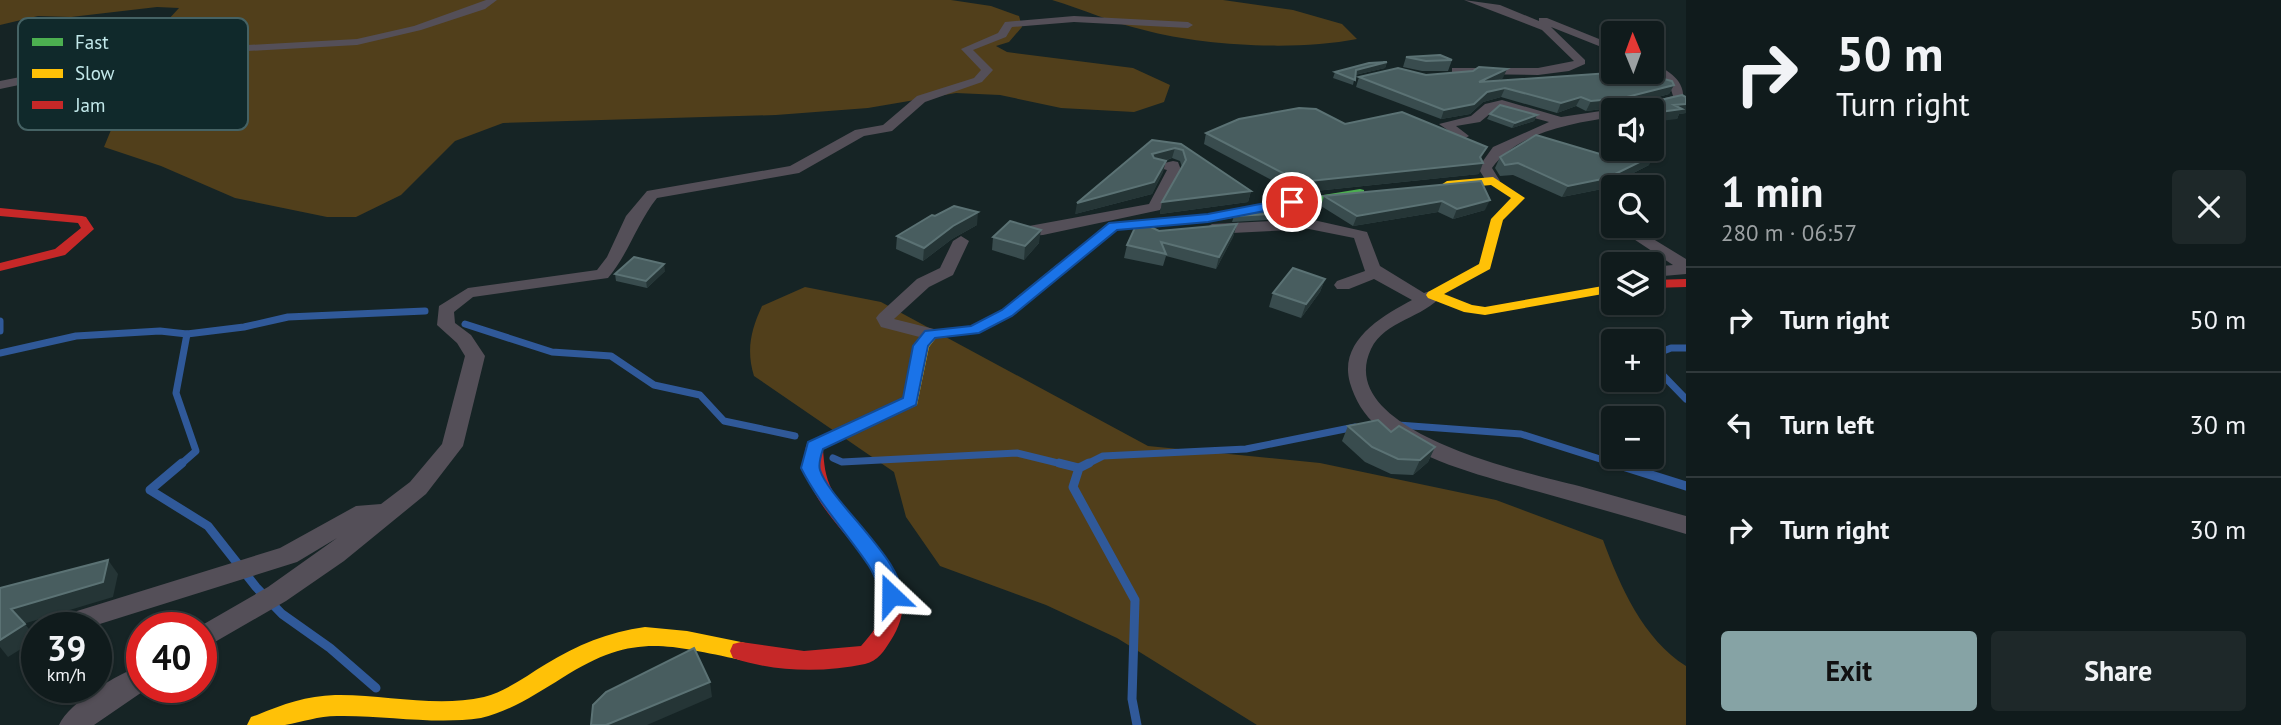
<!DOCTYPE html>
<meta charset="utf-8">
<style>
body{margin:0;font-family:"PT Sans",sans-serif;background:#1e2829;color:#f1f3f6;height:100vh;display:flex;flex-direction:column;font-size:26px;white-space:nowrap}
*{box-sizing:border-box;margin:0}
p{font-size:23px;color:#9ca1a3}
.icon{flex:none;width:38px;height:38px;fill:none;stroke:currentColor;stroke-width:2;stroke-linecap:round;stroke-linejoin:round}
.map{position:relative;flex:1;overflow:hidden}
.panel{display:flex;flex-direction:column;background:#101b1c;width:595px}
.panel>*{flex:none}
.top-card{background:#101b1c;color:#f1f3f6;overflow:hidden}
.needle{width:46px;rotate:359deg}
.fabs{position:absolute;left:1601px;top:21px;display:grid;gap:14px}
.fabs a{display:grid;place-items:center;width:63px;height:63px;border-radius:7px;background:#101b1c;box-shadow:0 2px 5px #0004,0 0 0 2px #30393b;font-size:35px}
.speed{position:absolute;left:21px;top:612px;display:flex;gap:14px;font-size:35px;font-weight:700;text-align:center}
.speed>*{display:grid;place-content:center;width:91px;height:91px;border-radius:50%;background:#101b1c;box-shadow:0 2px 5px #0004,0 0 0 2px #30393b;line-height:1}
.speed small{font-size:18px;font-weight:400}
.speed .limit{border:10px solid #d22;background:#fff;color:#111}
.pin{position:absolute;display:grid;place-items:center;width:60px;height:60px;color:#fff;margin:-30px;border:4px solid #fff;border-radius:50%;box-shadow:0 2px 7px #0007}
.me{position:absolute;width:77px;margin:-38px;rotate:337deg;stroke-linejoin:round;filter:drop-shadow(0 0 5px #0008)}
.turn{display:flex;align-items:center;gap:24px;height:147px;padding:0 35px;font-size:32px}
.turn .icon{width:91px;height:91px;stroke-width:2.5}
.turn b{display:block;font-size:49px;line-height:60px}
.round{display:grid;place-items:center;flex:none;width:74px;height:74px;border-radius:7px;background:#1e2829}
.headline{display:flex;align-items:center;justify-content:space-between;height:119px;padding:0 35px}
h1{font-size:42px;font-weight:700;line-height:52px}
.button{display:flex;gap:14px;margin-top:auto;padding:14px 35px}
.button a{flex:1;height:80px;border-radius:7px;background:#86a3a5;color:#111;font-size:28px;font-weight:700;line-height:80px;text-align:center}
.button a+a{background:#1e2829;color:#f1f3f6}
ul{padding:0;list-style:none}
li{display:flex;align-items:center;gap:21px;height:105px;padding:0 35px;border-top:2px solid #30393b}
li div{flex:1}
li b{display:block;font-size:26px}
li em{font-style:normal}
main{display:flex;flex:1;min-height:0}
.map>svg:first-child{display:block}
</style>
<main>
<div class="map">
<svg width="1686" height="725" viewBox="0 0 1686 725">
<rect width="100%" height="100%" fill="#162425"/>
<g fill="#513f1b">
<polygon points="0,0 951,0 991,6 1019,16 1022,27 1009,42 996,46 1007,52 1133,68 1170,85 1164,102 1134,112 1061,108 1000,95 956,93 868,108 776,115 503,123 455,141 401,195 356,217 327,217 235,198 161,166 104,147 111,130 212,64 196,38 167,21 179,8 157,7 71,17 38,16 0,25"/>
<path d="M1052 0H1223L1293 10 1342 24 1357 39C1296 51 1204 46 1144 30 1113 23 1082 9 1052 0Z"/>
<path d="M805 287 881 302 1148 446 1320 463 1496 500 1603 540C1620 586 1643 639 1686 666V725H1257L1117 638 1046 605 940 566 906 517 894 472 754 376C746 350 751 330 762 306Z"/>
</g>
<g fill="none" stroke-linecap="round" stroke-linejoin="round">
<g stroke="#305999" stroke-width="7">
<polyline points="0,321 0,331"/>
<polyline points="465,324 552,352 611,356 654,385 700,395 724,421 795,436"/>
<polyline points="0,353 76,336 160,331 187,334 244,327 288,317 425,311"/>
<polyline points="1652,361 1653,355 1671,348 1686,348"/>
<polyline points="1652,364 1686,399"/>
<polyline points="1398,425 1521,434 1619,465"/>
<polyline points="833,458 842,462 1017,453 1066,465"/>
<polyline points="180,465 196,451 176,393 187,334"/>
<polyline points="1085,465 1103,456 1246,449 1355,427"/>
</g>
<g stroke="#305999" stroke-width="9">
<polyline points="182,463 150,490 208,526 256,587 282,614 330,648 376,688"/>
<polyline points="1059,463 1079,468"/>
<polyline points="1089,463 1079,468 1073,487 1135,600 1132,699 1137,725"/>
<polyline points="1613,463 1686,486"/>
</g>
<g fill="#544f58" fill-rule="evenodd">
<polygon points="486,0 497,0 485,9 421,30 357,45 156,56 0,89 0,81 156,50 357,39 414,26"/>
<polygon points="1464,0 1500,5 1539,21 1539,18 1547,18 1614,45 1614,52 1551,27 1585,60 1585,64 1569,71 1538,75 1469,74 1468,77 1460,77 1452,72 1452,68 1538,68 1574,61 1542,30"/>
<path d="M1074 16 1188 22 1193 25 1188 28 1074 22 1012 27 1006 37 973 50 993 70 982 82 925 102 892 131 864 136 799 173 657 198C637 223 629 253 608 278L473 297 454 312 455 323 471 335 485 356 463 446 426 494 344 561 286 601 201 650V628H197L268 587 337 538 297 562 87 628 77 625 73 618 77 611 280 548 356 506 381 504 410 482 442 444 465 356 457 343 437 325 439 306 468 288 597 270 607 257 626 216 647 191 790 166 855 130 883 125 917 96 974 78 981 70 961 49 998 33 1005 22Z"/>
<path d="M1652 64C1668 69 1686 81 1683 101L1653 107V101L1673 96 1669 83 1652 71Z"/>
<path d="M1502 100 1561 117 1614 109 1618 110H1614V117C1572 123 1518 132 1492 168L1500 181 1493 185 1488 184 1478 168 1493 147 1549 122 1497 108 1480 122 1456 126 1469 136 1462 140 1439 124 1471 116 1485 104Z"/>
<polygon points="1173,161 1178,162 1181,170 1160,210 1043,235 1029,236 1021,231 1029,226 1149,204 1167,170 1152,166"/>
<polygon points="1611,185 1618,187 1614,187 1614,196 1604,189"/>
<path d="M1309 219 1367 232 1380 266 1424 293 1433 290 1442 295C1424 318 1385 320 1371 349 1332 432 1529 473 1579 486 1615 496 1650 506 1686 516V534C1636 519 1586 505 1536 491 1483 476 1423 462 1378 427 1364 415 1355 400 1350 383 1338 341 1382 316 1412 300L1374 279 1349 289H1337L1334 285 1337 281 1365 271 1354 238 1309 229 1212 234 1204 229 1212 224Z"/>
<polygon points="1614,226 1632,226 1686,259 1686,274 1652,277 1652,267 1673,265"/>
<polygon points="961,236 969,241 953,275 929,287 894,319 938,330 940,334 938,338 931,340 881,327 876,318 879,314 917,279 940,268 953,241"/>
<path d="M142 665V688H148L94 725H59C69 702 118 674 142 665Z"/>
</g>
<polygon fill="#4caf50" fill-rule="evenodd" points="1360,189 1364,190 1364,196 1208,222 1117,230 1069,269 1059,269 1057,266 1108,223 1208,214"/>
<g fill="#ffc107" fill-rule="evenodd">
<polygon points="1493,177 1525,198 1503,220 1490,269 1444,294 1472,305 1485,307 1614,284 1614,292 1485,315 1464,312 1428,298 1426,295 1428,292 1479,264 1491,219 1511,198 1491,185 1447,189 1441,185 1447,181"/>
<polygon points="1064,262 1071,266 1069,269 1012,316 979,333 936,338 929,347 917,405 855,434 843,434 840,430 843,426 903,398 913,346 926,331 971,326 1002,310 1059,263"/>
<path d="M645 627 687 631 741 642 749 644 752 651 749 658 741 660C664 644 633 633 562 678 536 694 511 711 481 718 434 725 385 715 337 716 318 716 303 722 285 725 273 725 259 725 247 725L251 717 257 715C283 704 307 696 335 695 384 694 435 708 484 697 507 691 526 676 546 664 577 645 608 632 645 627Z"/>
</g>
<g fill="#c62828" fill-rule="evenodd">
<polygon points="0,208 82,216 86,217 94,229 65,255 0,271 0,263 55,249 81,228 78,223 0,216"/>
<polygon points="1686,279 1686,287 1652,288 1652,280"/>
<path d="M849 424 855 426 858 430 855 434 823 449C824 464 825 476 832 490 858 539 931 577 891 640 884 651 878 661 865 664 823 673 774 672 733 658L730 651 733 644 741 642 804 651 861 646C868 638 876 629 880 619 901 566 807 518 806 463 805 455 804 449 808 442Z"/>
</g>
</g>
<g fill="#394c4e">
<polygon points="1406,57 1452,60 1448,71 1422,71 1403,67"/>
<polygon points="1387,62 1385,68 1355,75 1353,85 1333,78 1335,72"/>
<polygon points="1426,75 1503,78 1497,81 1620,77 1674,85 1669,94 1636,103 1647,103 1686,97 1686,113 1679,114 1677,119 1618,109 1619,107 1586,111 1576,106 1557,113 1501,97 1483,102 1470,114 1441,119 1356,87 1359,77"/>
<polygon points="1614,110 1614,123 1608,120"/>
<polygon points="1490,114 1537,115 1534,121 1512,128 1487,119"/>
<polygon points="1345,124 1481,159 1479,174 1296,193 1204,144 1206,133"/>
<polygon points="1181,144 1251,191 1248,202 1160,214 1162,202 1182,167 1180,161 1172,158 1165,161 1163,172 1152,194 1075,214"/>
<polygon points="1600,154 1649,165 1602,189 1562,197 1513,175 1500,176 1495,168 1500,157"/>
<polygon points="1481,181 1485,210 1453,219 1438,212 1353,226 1321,206 1324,196"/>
<polygon points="1270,209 1267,220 1232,222 1234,216"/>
<polygon points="1237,224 1233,237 1216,269 1166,256 1163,266 1124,258 1127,245 1159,231"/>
<polygon points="977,225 952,239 923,261 896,249 897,236"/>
<polygon points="993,237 1039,243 1024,260 992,250"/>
<polygon points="665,271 647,288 616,281 615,274"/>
<polygon points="1325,279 1320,292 1301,318 1269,307 1273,293"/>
<polygon points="1348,426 1391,432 1435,447 1428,462 1413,475 1391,474 1365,462 1342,441"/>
</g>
<g fill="#253536">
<polygon points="1387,62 1385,68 1354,75 1356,70"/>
<polygon points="1507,69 1503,78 1475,91 1479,82"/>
<polygon points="1674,85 1669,94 1621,107 1622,103 1618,107 1586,111 1591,101"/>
<polygon points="1505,88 1501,97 1483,102 1470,114 1441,119 1444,110 1487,92"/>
<polygon points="1581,97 1576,106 1557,113 1561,103"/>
<polygon points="1686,104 1686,113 1679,114 1677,119 1652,122 1652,113 1674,105"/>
<polygon points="1537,115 1534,121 1512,128 1515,123"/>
<polygon points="1487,147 1479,163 1483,163 1479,174 1296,193 1300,182 1480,157"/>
<polygon points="1175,148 1172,158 1150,165 1152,154"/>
<polygon points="1656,154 1649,165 1602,189 1562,197 1568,186"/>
<polygon points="1166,161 1163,172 1152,194 1075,214 1077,203"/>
<polygon points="1251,191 1248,202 1160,214 1162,202"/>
<polygon points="1490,200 1485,210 1453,219 1457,209"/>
<polygon points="1442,201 1438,212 1353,226 1357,216"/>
<polygon points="978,212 977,225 952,239 923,261 924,248 953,226"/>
<polygon points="1237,224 1233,237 1216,269 1219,257"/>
<polygon points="1041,230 1039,243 1024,260 1025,246"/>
<polygon points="664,264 665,271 647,288 646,281"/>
<polygon points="1325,279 1320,292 1301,318 1306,304"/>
<polygon points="1435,447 1428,462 1413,475 1420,460"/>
<polygon points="108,560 118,574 113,597 23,624 11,609"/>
<polygon points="25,624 37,639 8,657 0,647 0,640"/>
<polygon points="710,682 712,697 647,725 606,725"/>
</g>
<g fill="#485d5f" stroke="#5b7274" stroke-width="2">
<polygon points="1440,55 1452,60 1426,61 1406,57"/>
<polygon points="1387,62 1356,70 1355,80 1335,72 1369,63"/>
<polygon points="1479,67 1507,69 1479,82 1610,73 1620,77 1633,72 1637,72 1672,81 1674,85 1623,98 1591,101 1581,97 1561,103 1505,88 1487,92 1474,104 1444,110 1359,77 1398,68 1426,75 1473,71"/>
<polygon points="1682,95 1686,97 1686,104 1674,105 1682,109 1652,113 1652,110 1615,110 1621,109 1622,103 1647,103"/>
<polygon points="1500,105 1537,115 1515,123 1490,114"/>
<polygon points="1299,108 1316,109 1345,124 1402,112 1487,147 1480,157 1483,163 1300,182 1206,133 1239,119"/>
<polygon points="1536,135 1600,154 1614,148 1639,149 1656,154 1607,178 1568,186 1518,163 1505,165 1500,157"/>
<polygon points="1152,140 1181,144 1251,191 1162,202 1186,160 1183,150 1175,148 1152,154 1154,158 1166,161 1154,182 1077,203"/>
<polygon points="1481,181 1490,200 1457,209 1442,201 1357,216 1324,196"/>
<polygon points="954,206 978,212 953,226 924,248 897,236 932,215 935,216"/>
<polygon points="1270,209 1269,214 1234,216"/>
<polygon points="1010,221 1041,230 1025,246 993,237"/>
<polygon points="1138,221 1159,231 1237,224 1219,257 1161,242 1166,254 1127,245"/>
<polygon points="634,257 664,264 646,281 615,274"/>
<polygon points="1293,268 1325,279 1306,304 1273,293"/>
<polygon points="1378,420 1391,432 1399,426 1435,447 1420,460 1398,459 1372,447 1348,426"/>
<polygon points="108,560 103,582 11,609 25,624 0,640 0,588"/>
<polygon points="694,648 710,682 606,725 591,725 593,705 606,692"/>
</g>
<path fill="#1a73e8" stroke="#114b97" stroke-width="2" d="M1292 198 1296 199V205L1208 222 1117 230 1012 316 979 333 935 338 928 346 916 405 823 449C821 455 818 464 820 470 830 502 915 570 899 601H884C878 589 877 578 869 566 847 533 819 504 801 468L808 442 903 398 913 346 925 331 971 326 1002 310 1109 223 1208 214Z"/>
<rect x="18" y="18" width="230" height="112" rx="10" fill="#10292b" stroke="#456264" stroke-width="2"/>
<rect x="32" y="38" width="31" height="8" fill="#4caf50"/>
<rect x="32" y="69" width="31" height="9" fill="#ffc107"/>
<rect x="32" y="101" width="31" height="8" fill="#c62828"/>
<g font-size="19" fill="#c2e8ea">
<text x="75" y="49">Fast</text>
<text x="75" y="80">Slow</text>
<text x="75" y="112">Jam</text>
</g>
</svg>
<div class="fabs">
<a><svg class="needle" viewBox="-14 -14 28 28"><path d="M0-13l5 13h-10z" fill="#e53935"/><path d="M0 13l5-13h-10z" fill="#9ca1a3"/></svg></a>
<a><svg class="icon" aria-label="sound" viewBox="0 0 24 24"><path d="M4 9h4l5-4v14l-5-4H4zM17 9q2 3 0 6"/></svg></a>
<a><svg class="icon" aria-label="search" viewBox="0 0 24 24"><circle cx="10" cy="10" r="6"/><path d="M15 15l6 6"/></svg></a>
<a><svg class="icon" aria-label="layers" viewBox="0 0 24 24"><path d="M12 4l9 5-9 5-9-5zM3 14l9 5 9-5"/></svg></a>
<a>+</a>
<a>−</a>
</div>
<div class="speed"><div>39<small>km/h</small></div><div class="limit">40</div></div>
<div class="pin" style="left:1292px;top:202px;background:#d93025"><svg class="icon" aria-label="arrive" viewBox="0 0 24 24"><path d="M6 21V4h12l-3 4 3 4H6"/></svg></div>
<svg class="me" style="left:891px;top:595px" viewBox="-20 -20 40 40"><path d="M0-17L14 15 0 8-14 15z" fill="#1a73e8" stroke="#fff" stroke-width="4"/></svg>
</div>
<section class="panel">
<div class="top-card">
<div class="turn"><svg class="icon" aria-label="right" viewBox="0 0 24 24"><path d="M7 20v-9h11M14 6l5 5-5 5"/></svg><div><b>50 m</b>Turn right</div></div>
</div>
<div class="headline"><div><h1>1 min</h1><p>280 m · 06:57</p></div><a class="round"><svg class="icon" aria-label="close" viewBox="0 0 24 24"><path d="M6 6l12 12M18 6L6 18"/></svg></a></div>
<ul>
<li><svg class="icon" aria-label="right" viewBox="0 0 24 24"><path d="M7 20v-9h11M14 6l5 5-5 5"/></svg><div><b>Turn right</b></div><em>50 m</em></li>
<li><svg class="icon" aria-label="left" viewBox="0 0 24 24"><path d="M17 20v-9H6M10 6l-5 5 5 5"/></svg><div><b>Turn left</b></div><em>30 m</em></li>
<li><svg class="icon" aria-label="right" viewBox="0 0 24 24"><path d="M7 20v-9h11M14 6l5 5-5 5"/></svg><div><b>Turn right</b></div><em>30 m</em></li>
</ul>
<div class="button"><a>Exit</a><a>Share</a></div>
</section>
</main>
